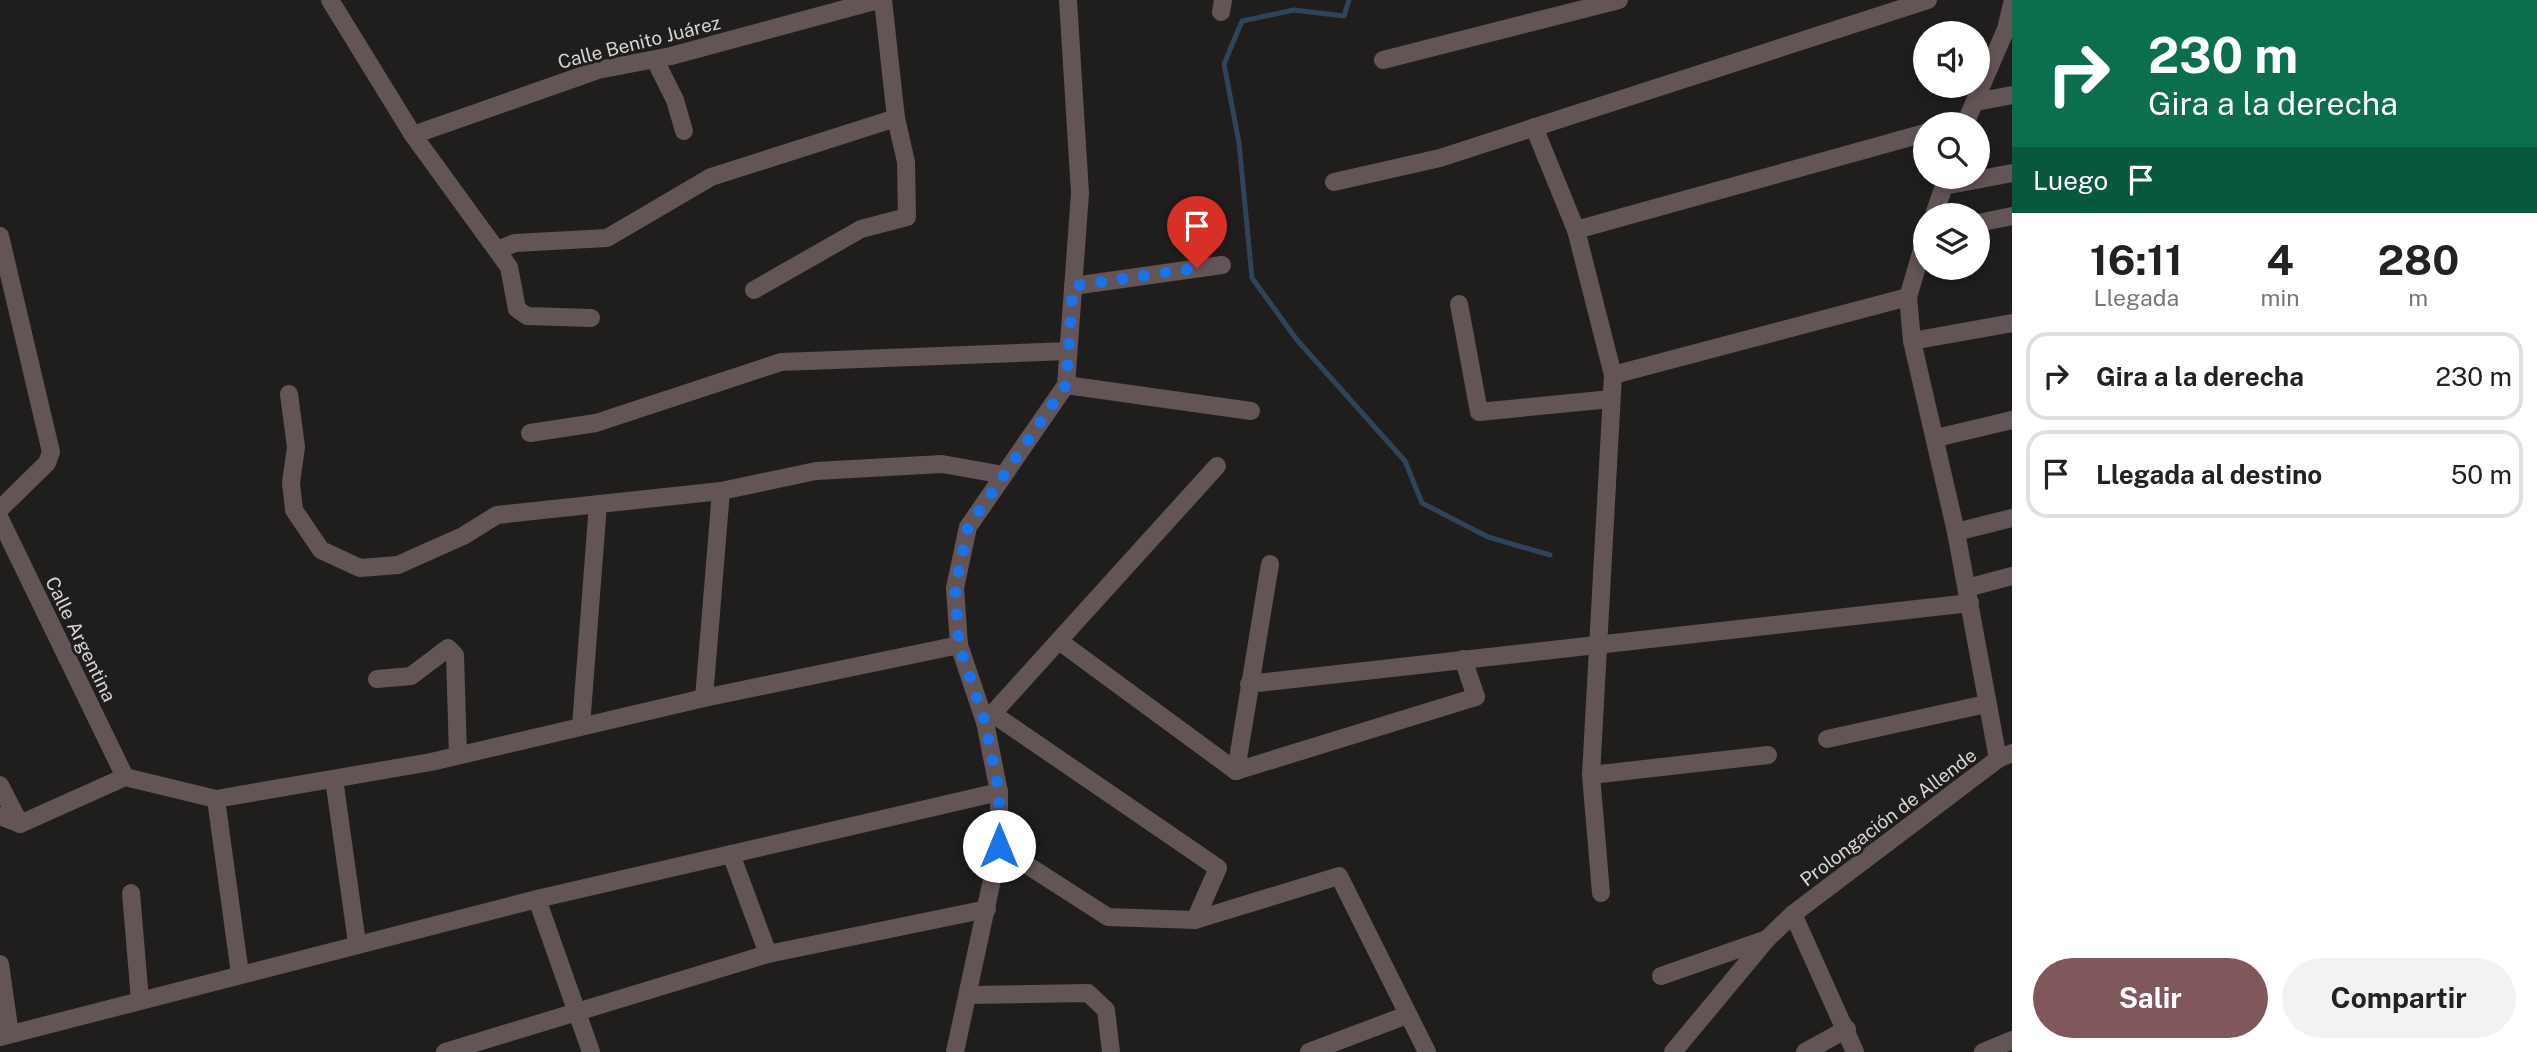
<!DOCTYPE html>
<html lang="es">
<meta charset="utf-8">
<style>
body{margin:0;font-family:"Public Sans",sans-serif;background:#f2f2f2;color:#222;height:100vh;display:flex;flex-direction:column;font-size:26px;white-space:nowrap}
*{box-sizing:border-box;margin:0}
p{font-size:23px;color:#767676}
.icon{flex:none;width:38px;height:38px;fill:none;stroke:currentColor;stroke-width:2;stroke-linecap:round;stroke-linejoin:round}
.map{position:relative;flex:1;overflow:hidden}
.side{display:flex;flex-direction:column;background:#fff;width:525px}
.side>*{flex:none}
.top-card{background:#0b6e4f;color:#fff;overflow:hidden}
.fabs{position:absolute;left:1913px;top:21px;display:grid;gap:14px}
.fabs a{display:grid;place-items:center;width:77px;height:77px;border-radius:50%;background:#fff;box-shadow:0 4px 10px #0003;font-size:35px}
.pin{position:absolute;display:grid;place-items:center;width:60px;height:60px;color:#fff;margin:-72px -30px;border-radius:50% 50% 50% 0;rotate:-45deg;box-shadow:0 0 7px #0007}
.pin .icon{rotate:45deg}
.me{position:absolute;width:77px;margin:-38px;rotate:0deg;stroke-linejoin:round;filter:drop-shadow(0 0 5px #0008)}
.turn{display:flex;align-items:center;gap:24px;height:147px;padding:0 21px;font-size:32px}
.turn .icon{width:91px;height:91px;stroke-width:2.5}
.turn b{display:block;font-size:49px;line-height:60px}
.then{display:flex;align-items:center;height:66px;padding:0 21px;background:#0003;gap:14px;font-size:26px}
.eta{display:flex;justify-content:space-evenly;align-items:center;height:119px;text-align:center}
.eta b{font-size:42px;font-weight:700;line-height:49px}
.primary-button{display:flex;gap:14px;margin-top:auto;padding:14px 21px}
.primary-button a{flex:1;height:80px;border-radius:42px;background:#80585c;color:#fff;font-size:28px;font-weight:700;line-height:80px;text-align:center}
.primary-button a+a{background:#f2f2f2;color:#222}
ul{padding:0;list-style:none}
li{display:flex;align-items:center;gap:21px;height:88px;margin:0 14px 10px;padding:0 7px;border:4px solid #e0e0e0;border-radius:21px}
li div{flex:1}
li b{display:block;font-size:26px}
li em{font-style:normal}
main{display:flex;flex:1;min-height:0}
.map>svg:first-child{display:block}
</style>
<main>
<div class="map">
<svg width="2012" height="1052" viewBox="0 0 2012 1052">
<rect width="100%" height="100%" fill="#1f1e1c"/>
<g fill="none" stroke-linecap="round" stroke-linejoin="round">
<polyline stroke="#304459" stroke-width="5" points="1349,0 1344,16 1294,10 1242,21 1224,64 1239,143 1252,278 1297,340 1405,461 1422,503 1488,537 1550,555"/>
<g stroke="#635456" stroke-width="18">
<polyline points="330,0 413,135 509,267 517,309 527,316 591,318"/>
<polyline points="1221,12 1223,0"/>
<polyline points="655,60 675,100 684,131"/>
<polyline points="1383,60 1619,0"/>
<polyline points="1976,102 2012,95"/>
<polyline points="1965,124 2006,29 2012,4"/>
<polyline points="1534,127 1576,230 1613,375 1591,775 1601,893"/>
<polyline points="413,135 598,70 671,56 878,0"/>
<polyline points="1334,182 1440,158 1928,0"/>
<polyline points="1944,186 2012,173"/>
<polyline points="1934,215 1947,177"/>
<polyline points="1978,223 2012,216"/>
<polyline points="1576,230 1925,133"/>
<polyline points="0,236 51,452 47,463 0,509"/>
<polyline points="1925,240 1908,297 1912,341 1956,532 1998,759"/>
<polyline points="497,250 515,243 607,238 711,177 896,118"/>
<polyline points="1073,286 1222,265"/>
<polyline points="754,290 861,229 907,217 906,162 896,118 883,0"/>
<polyline points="1459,304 1479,412 1611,399"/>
<polyline points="1912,341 2012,323"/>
<polyline points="1613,375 1908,297"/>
<polyline points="1066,385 1251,411"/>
<polyline points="289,394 296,447 291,483 294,510 321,550 360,568 398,565 463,536 497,515 721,491 816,471 942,464 1004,475"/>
<polyline points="530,433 596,423 781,362 1068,351"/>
<polyline points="1936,438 2012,420"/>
<polyline points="0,519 125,777"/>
<polyline points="1956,532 2012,518"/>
<polyline points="1967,588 2012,576"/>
<polyline points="1059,641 1236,771"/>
<polyline points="377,679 411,676 448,648 455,655 458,755"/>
<polyline points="1249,684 1970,603"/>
<polyline points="704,698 721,491"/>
<polyline points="993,714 1218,868 1195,920"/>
<polyline points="985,722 1217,466"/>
<polyline points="581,726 598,504"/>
<polyline points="1827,739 1986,704"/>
<polyline points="1236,771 1476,697 1463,659"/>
<polyline points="1236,771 1270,564"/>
<polyline points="1591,775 1768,755"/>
<polyline points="125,777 216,799 431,762 704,698 959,645"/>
<polyline points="334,779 357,943"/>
<polyline points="0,785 20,824"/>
<polyline points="216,799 240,974"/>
<polyline points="0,816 20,824 125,777"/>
<polyline points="999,847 1108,917 1195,920 1339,876 1427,1052"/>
<polyline points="731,854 768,954"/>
<polyline points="131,893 140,1000"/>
<polyline points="537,899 591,1052"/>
<polyline points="1793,914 1855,1052"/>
<polyline points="0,964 10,1034"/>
<polyline points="1661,976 1767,939"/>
<polyline points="969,995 1088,993 1106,1010 1111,1052"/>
<polyline points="0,1037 537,899 999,792"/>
<polyline points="445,1052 768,954 987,909"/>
<polyline points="955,1052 999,847 999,792 985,722 959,645 955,588 968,527 1066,385 1080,193 1068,0"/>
<polyline points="1309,1052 1407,1015"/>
<polyline points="1673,1052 1767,939 1793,914 1998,759 2012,753"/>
<polyline points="1805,1052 1847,1029"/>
<polyline points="1983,1052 2012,1040"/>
</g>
</g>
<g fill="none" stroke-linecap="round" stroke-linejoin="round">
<polyline stroke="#1a73e8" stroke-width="12" stroke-dasharray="0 21.6" points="999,846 999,792 985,722 959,645 955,588 968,527 1066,385 1073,286 1197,268"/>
</g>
<g text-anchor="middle" stroke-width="6" stroke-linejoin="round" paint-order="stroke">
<g font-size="19" fill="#d6d5d4" stroke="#1f1e1c">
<text transform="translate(639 42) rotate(-14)" y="7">Calle Benito Juárez</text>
<text transform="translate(81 639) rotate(64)" y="7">Calle Argentina</text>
<text transform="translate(1888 817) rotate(-37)" y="7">Prolongación de Allende</text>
</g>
</g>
</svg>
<div class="fabs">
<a><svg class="icon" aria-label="sound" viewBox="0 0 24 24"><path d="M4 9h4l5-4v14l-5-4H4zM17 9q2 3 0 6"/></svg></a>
<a><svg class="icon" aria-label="search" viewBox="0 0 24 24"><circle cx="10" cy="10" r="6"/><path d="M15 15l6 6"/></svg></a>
<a><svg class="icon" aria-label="layers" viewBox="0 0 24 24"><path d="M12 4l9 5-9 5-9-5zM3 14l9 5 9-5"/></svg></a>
</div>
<div class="pin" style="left:1197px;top:268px;background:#d93025"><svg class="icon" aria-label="arrive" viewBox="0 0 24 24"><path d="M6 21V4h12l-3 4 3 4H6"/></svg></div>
<svg class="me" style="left:999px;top:846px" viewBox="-20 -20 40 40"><circle r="19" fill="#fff"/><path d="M0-13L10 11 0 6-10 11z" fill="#1a73e8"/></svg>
</div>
<section class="side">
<div class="top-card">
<div class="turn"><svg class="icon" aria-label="right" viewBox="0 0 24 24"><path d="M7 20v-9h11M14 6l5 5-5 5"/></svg><div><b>230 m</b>Gira a la derecha</div></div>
<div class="then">Luego<svg class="icon" aria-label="arrive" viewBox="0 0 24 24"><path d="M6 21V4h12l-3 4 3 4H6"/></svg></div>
</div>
<div class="eta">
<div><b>16:11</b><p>Llegada</p></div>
<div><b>4</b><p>min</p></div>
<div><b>280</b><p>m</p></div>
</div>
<ul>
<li><svg class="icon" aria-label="right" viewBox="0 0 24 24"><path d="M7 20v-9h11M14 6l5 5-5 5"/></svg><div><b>Gira a la derecha</b></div><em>230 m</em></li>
<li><svg class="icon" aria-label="arrive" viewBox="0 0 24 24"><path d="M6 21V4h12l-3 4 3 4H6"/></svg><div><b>Llegada al destino</b></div><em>50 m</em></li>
</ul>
<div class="primary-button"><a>Salir</a><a>Compartir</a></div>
</section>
</main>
